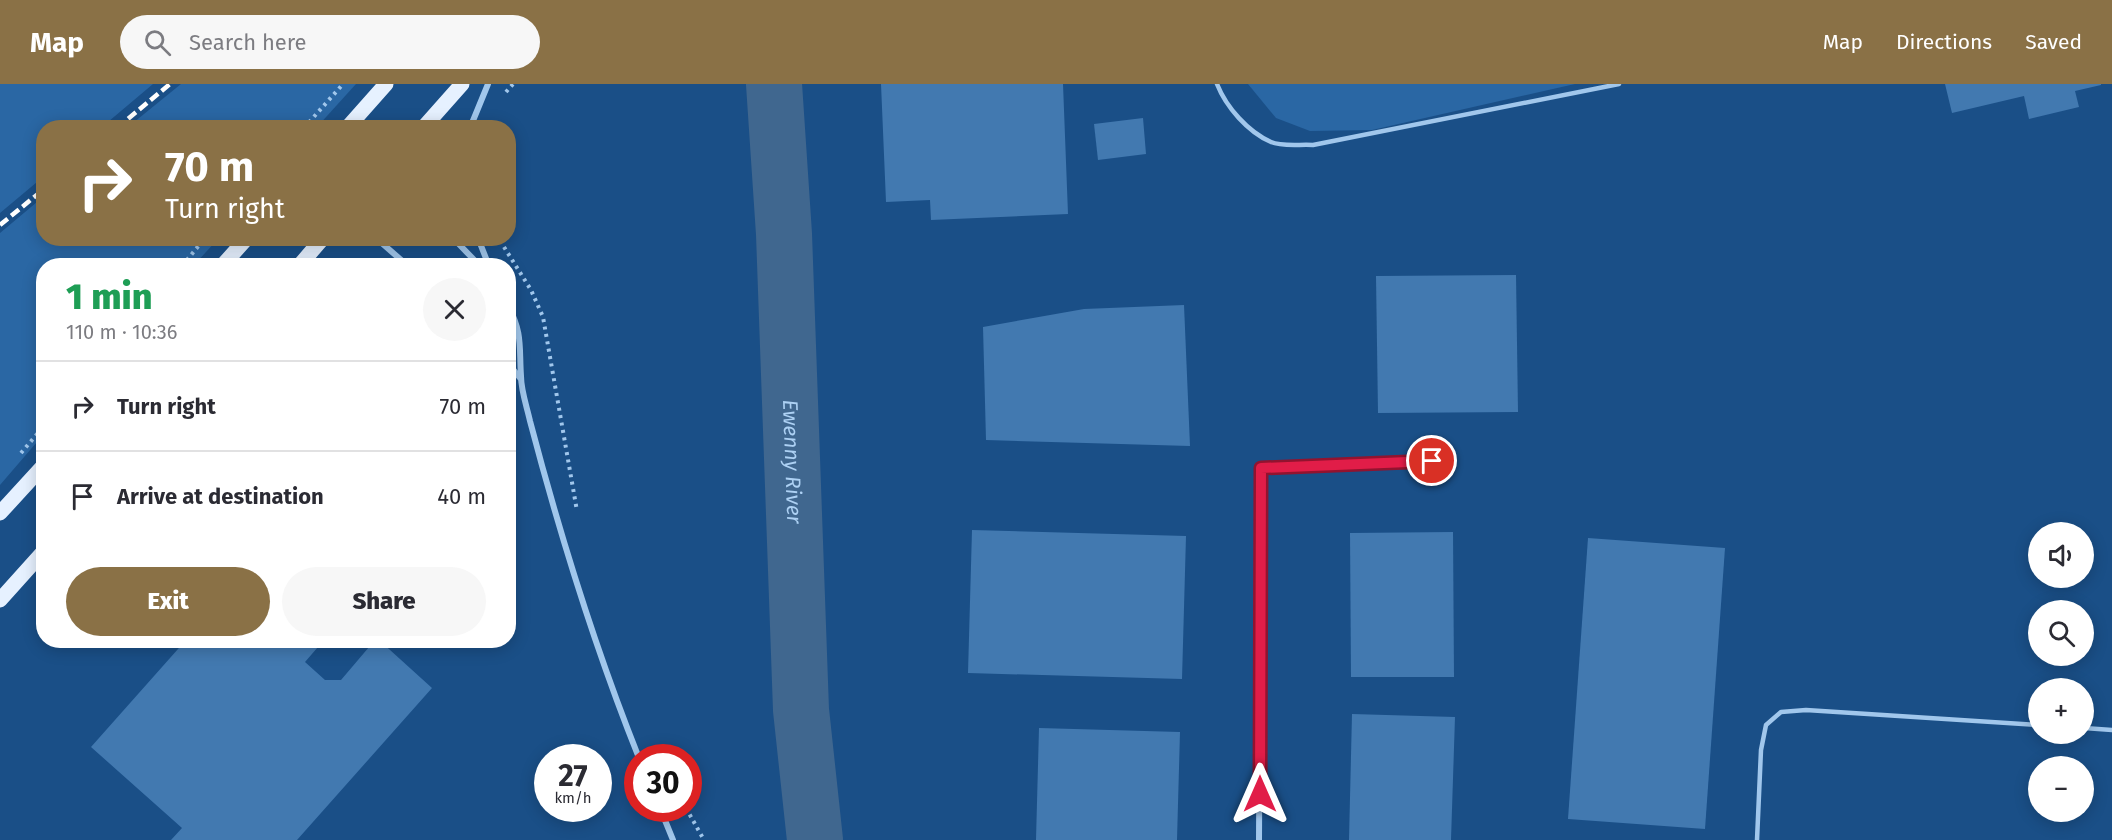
<!DOCTYPE html>
<meta charset="utf-8">
<style>
body{margin:0;font-family:"Fira Sans",sans-serif;background:#f7f7f7;color:#2b2b33;height:100vh;display:flex;flex-direction:column;font-size:22px;white-space:nowrap}
*{box-sizing:border-box;margin:0}
p{font-size:20px;color:#7c7c81}
.icon{flex:none;width:33px;height:33px;fill:none;stroke:currentColor;stroke-width:2;stroke-linecap:round;stroke-linejoin:round}
.map{position:relative;flex:1;overflow:hidden}
.panel{position:absolute;left:36px;top:174px;width:480px;height:390px;display:flex;flex-direction:column;background:#fff;border-radius:24px;box-shadow:0 3px 15px #0003}
.panel>*{flex:none}
.banner{position:absolute;left:36px;top:36px;width:480px;height:126px;border-radius:24px;box-shadow:0 3px 15px #0003;background:#8a7146;color:#fff;overflow:hidden}
.controls{position:absolute;left:2028px;top:438px;display:grid;gap:12px}
.controls a{display:grid;place-items:center;width:66px;height:66px;border-radius:50%;background:#fff;box-shadow:0 3px 15px #0003;font-size:30px}
.speed{position:absolute;left:534px;top:660px;display:flex;gap:12px;font-size:30px;font-weight:700;text-align:center}
.speed>*{display:grid;place-content:center;width:78px;height:78px;border-radius:50%;background:#fff;box-shadow:0 3px 15px #0003;line-height:1}
.speed small{font-size:15px;font-weight:400}
.speed .limit{border:9px solid #d22;background:#fff;color:#111}
.pin{position:absolute;display:grid;place-items:center;width:51px;height:51px;color:#fff;margin:-26px;border:3px solid #fff;border-radius:50%;box-shadow:0 2px 6px #0007}
.me{position:absolute;width:66px;margin:-33px;rotate:0deg;stroke-linejoin:round;filter:drop-shadow(0 0 4px #0008)}
.turn{display:flex;align-items:center;gap:21px;height:126px;padding:0 30px;font-size:27px}
.turn .icon{width:78px;height:78px;stroke-width:2.5}
.turn b{display:block;font-size:42px;line-height:51px}
.round{display:grid;place-items:center;flex:none;width:63px;height:63px;border-radius:32px;background:#f7f7f7}
.head{display:flex;align-items:center;justify-content:space-between;height:102px;padding:0 30px}
h1{font-size:36px;font-weight:800;line-height:45px;color:#1e9e55}
.cta{display:flex;gap:12px;margin-top:auto;padding:12px 30px}
.cta a{flex:1;height:69px;border-radius:36px;background:#8a7146;color:#fff;font-size:24px;font-weight:800;line-height:69px;text-align:center}
.cta a+a{background:#f7f7f7;color:#2b2b33}
ul{padding:0;list-style:none}
li{display:flex;align-items:center;gap:18px;height:90px;padding:0 30px;border-top:2px solid #e1e1e2}
li div{flex:1}
li b{display:block;font-size:22px}
li em{font-style:normal}
header{display:flex;align-items:center;gap:36px;box-sizing:border-box;height:84px;padding:0 30px;background:#8a7146;color:#fff}
header strong{font-size:28px}
nav{display:flex;gap:33px;margin-inline-start:auto;font-size:21px}
.search{width:420px;height:54px;background:#f7f7f7;display:flex;align-items:center;gap:15px;box-sizing:border-box;padding:0 21px;border-radius:33px;color:#7c7c81;font-size:22px}
.map>svg:first-child{display:block}
</style>
<header>
<strong>Map</strong>
<div class="search"><svg class="icon" aria-label="search" viewBox="0 0 24 24"><circle cx="10" cy="10" r="6"/><path d="M15 15l6 6"/></svg>Search here</div>
<nav><a>Map</a><a>Directions</a><a>Saved</a></nav>
</header>
<div class="map">
<svg width="2112" height="756" viewBox="0 0 2112 756">
<rect width="100%" height="100%" fill="#1a4f87"/>
<g fill="#2a67a4">
<polygon points="0,0 153,0 102,43 44,44 43,93 0,129"/>
<polygon points="181,0 356,0 317,43 128,43"/>
<polygon points="1248,0 1575,0 1372,46 1310,47 1276,34"/>
<polygon points="43,113 44,154 218,155 194,181 44,182 43,351 0,401 0,149"/>
</g>
<g fill="none" stroke-linecap="round" stroke-linejoin="round">
<path stroke="#40678f" stroke-width="56" id="s1" d="M774 0 784 150 801 626 815 756"/>
</g>
<g fill="#4279b0">
<polygon points="881,0 1063,0 1068,130 931,136 930,116 886,118"/>
<polygon points="1945,0 2101,0 2101,1 2075,7 2079,23 2029,35 2024,12 1952,29"/>
<polygon points="1143,34 1146,70 1098,76 1094,40"/>
<polygon points="1516,191 1518,328 1378,329 1376,192"/>
<polygon points="1184,221 1190,362 986,356 983,243 1084,225"/>
<polygon points="972,446 1186,452 1182,595 968,589"/>
<polygon points="1453,448 1454,593 1351,593 1350,449"/>
<polygon points="1588,454 1725,464 1705,745 1568,735"/>
<polygon points="186,556 281,556 286,561 291,556 311,556 318,563 305,578 325,596 341,596 375,556 379,556 432,604 297,756 171,756 182,744 91,663"/>
<polygon points="1352,630 1455,633 1451,756 1349,756"/>
<polygon points="1039,644 1180,648 1177,756 1036,756"/>
</g>
<g fill="none" stroke-linecap="round" stroke-linejoin="round">
<g stroke="#a1c7ec" stroke-width="4" stroke-dasharray="3 4.5" stroke-linecap="butt">
<polyline points="506,8 513,0"/>
<polyline points="304,44 343,0"/>
<polyline points="504,163 531,206 543,233 577,427"/>
<polyline points="182,182 205,154"/>
<polyline points="21,369 44,342"/>
<polyline points="686,724 704,756"/>
</g>
<g stroke="#a1c7ec" stroke-width="4.5">
<path d="M1217 0C1226 23 1248 48 1271 58 1282 63 1301 60 1313 61L1619 0"/>
<polyline points="2084,644 2112,646"/>
<polyline points="1757,756 1761,666 1766,641 1781,628 1806,626 2038,641"/>
</g>
<g stroke="#a1c7ec" stroke-width="6">
<polyline points="470,44 488,0"/>
<polyline points="376,154 408,182"/>
<polyline points="453,154 480,182"/>
<polyline points="478,154 489,182"/>
<path d="M508 222C523 249 519 264 521 292 521 307 527 323 530 337 560 451 595 564 639 674"/>
<polyline points="508,279 520,294"/>
<polyline points="660,724 673,756"/>
<polyline points="1259,756 1261,384 1432,377"/>
</g>
<g stroke="#e6f1ff" stroke-width="15">
<polyline points="347,44 386,0"/>
<polyline points="423,44 462,0"/>
<polyline points="222,182 247,154"/>
<polyline points="299,182 323,154"/>
<polyline points="0,429 44,381"/>
<polyline points="0,516 44,467"/>
</g>
<g stroke="#fff" stroke-width="4.5" stroke-dasharray="10 4.5" stroke-linecap="butt">
<polyline points="117,44 170,0"/>
<polyline points="0,141 44,105"/>
</g>
</g>
<g fill="none" stroke-linecap="round" stroke-linejoin="round">
<defs>
<polyline id="route" points="1260,710 1261,384 1432,377"/>
</defs>
<use href="#route" stroke="#92132f" stroke-width="15"/>
<use href="#route" stroke="#e11d48" stroke-width="10"/>
</g>
<g text-anchor="middle" stroke-width="4.5" stroke-linejoin="round" paint-order="stroke">
<g font-size="21" font-style="italic" fill="#add1f4" stroke="#1a4f87">
<text dy="7" stroke="none"><textPath href="#s1" startOffset="378">Ewenny River</textPath></text>
</g>
</g>
</svg>
<div class="controls">
<a><svg class="icon" aria-label="sound" viewBox="0 0 24 24"><path d="M4 9h4l5-4v14l-5-4H4zM17 9q2 3 0 6"/></svg></a>
<a><svg class="icon" aria-label="search" viewBox="0 0 24 24"><circle cx="10" cy="10" r="6"/><path d="M15 15l6 6"/></svg></a>
<a>+</a>
<a>−</a>
</div>
<div class="speed"><div>27<small>km/h</small></div><div class="limit">30</div></div>
<div class="pin" style="left:1432px;top:377px;background:#d93025"><svg class="icon" aria-label="arrive" viewBox="0 0 24 24"><path d="M6 21V4h12l-3 4 3 4H6"/></svg></div>
<svg class="me" style="left:1260px;top:710px" viewBox="-20 -20 40 40"><path d="M0-17L14 15 0 8-14 15z" fill="#e11d48" stroke="#fff" stroke-width="4"/></svg>
<div class="banner">
<div class="turn"><svg class="icon" aria-label="right" viewBox="0 0 24 24"><path d="M7 20v-9h11M14 6l5 5-5 5"/></svg><div><b>70 m</b>Turn right</div></div>
</div>
<section class="panel">
<div class="head"><div><h1>1 min</h1><p>110 m · 10:36</p></div><a class="round"><svg class="icon" aria-label="close" viewBox="0 0 24 24"><path d="M6 6l12 12M18 6L6 18"/></svg></a></div>
<ul>
<li><svg class="icon" aria-label="right" viewBox="0 0 24 24"><path d="M7 20v-9h11M14 6l5 5-5 5"/></svg><div><b>Turn right</b></div><em>70 m</em></li>
<li><svg class="icon" aria-label="arrive" viewBox="0 0 24 24"><path d="M6 21V4h12l-3 4 3 4H6"/></svg><div><b>Arrive at destination</b></div><em>40 m</em></li>
</ul>
<div class="cta"><a>Exit</a><a>Share</a></div>
</section>
</div>
